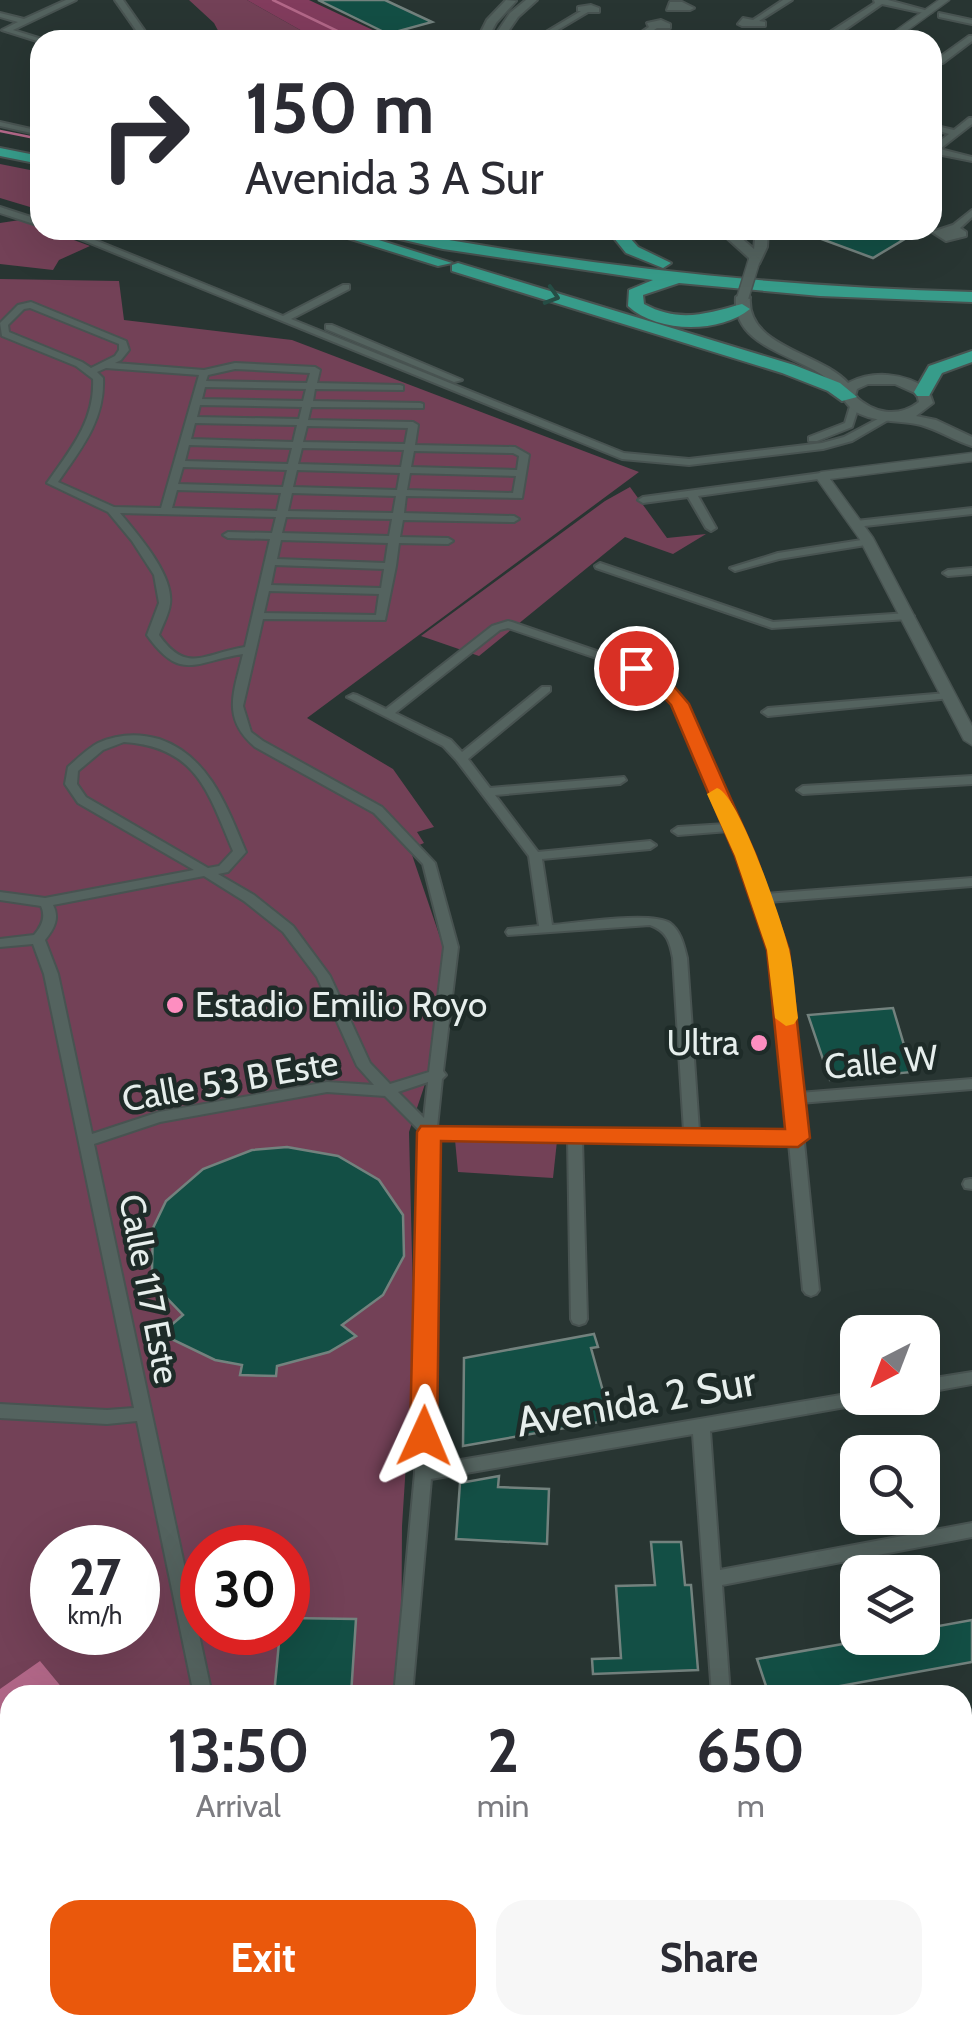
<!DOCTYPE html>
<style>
body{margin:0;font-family:Cabin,sans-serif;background:#f7f7f7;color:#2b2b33;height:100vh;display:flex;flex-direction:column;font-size:38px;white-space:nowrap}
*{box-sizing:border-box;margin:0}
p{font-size:32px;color:#7c7c81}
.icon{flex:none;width:55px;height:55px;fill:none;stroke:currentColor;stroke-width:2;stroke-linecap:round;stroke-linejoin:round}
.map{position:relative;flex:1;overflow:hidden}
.drawer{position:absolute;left:0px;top:1685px;width:972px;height:350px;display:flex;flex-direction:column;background:#fff;border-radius:30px 30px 0 0;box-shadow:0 10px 40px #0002}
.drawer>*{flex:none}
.guide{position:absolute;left:30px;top:30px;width:912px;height:210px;border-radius:30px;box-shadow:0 10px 40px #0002;background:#fff;color:#2b2b33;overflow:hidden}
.needle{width:65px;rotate:222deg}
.fabs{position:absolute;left:840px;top:1315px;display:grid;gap:20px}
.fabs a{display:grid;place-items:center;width:100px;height:100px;border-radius:20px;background:#fff;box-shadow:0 10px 40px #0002;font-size:50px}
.speed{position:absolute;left:30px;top:1525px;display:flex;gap:20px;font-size:50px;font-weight:700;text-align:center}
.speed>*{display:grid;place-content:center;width:130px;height:130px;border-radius:50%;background:#fff;box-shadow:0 10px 40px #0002;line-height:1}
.speed small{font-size:25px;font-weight:400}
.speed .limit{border:15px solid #d22;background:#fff;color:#111}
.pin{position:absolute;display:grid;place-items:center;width:85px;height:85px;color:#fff;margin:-42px;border:5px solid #fff;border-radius:50%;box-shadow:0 2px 10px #0007}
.me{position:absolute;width:110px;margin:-55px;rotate:1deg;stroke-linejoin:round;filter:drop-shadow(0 0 8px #0008)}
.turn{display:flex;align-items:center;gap:35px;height:210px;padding:0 50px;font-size:45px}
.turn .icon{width:130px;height:130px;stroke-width:2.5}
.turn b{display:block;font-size:70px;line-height:85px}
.eta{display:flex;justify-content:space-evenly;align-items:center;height:170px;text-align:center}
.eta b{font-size:60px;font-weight:800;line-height:70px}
.primary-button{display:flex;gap:20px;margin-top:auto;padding:20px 50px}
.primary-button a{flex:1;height:115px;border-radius:30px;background:#ea580c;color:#fff;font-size:40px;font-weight:800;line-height:115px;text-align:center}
.primary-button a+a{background:#f7f7f7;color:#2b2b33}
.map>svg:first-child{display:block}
</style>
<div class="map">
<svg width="972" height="2035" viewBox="0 0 972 2035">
<rect width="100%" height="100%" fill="#283532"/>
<g fill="#734157" fill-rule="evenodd">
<polygon points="189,0 247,0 318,40 223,40 214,23"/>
<polygon points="0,164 40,172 40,210 0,198"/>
<polygon points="20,220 90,246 59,260 53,270 0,264 0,223"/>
<path d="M0 279 119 281 124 320 292 340 639 472 307 718 393 769 434 827 417 832 424 843 410 849 443 946 433 1060 409 1132 414 1338 402 1526 401 1695H10V1967L0 1970ZM52 1548H138V1632H52ZM202 1548H288V1632H202Z"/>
<polygon points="630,487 667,538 706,534 673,554 625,537 479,656 421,636 605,501"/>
<polygon points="455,1140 557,1141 553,1178 458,1172"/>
<polygon points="972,1810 972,1951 963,1954 963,1812"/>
<polygon points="48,2025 281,2025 283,2035 5,2035"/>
</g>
<polygon fill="#823c5d" points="247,0 309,0 394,40 318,40"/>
<polygon fill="#b36889" points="40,1661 68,1695 10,1695 10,1724 0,1712 0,1689"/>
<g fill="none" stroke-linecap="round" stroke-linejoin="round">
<g stroke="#b36889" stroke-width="2.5">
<polyline points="273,0 356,40"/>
<polyline points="0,131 40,139"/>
</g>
</g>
<g fill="#134f45" stroke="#73827e" stroke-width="2.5">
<polygon points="318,0 385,0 432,22 388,34"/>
<polygon points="797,230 873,230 903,240 873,258"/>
<polygon points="893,1008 912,1072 830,1080 808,1015"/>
<polygon points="287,1147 338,1156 379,1180 403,1215 404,1256 383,1295 342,1325 356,1336 329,1352 277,1366 276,1376 240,1375 242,1365 215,1360 161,1334 183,1315 165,1296 152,1270 153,1228 166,1201 203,1169 252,1150"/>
<polygon points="594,1334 598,1347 591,1348 611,1420 463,1446 464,1358"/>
<polygon points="499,1476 498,1487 549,1489 547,1544 456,1539 460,1483"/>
<polygon points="651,1542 681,1542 685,1585 691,1585 698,1670 593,1674 592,1659 621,1658 616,1586 655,1585"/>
<polygon points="288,1618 356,1619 351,1695 274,1695 280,1632 288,1632"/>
<polygon points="972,1620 972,1662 791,1695 769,1695 757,1659 877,1638 922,1638 922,1629"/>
</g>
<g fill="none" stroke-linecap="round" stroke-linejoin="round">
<defs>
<g id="minor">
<polygon points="66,0 76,0 13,30 45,40 40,40 40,42 2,30 18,22 0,17 0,13 24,19"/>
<polygon points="115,0 123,0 151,40 143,40"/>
<polygon points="783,0 792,0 759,21 765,22 765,26 742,26 738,24 743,18 753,20"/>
<polygon points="874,0 888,0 932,12 928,14 882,4 833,38 827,38 827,34 875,3"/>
<polygon points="670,2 682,2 694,8 690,10 667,10"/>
<polygon points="591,5 599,8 599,12 588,12 556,31 589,40 575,40 546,32 581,11 578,11 578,7"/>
<polygon points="939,13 972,20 972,24 939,17"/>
<polygon points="661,20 670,24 670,28 657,28 639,40 630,40 649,27 647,23"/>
<polygon points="969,36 972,36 972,41 943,63 937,63 937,59"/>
<polygon points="721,38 736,38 740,40 717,40"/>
<polygon points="969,118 972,118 972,124 940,149 972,157 972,161 932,153 932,147 949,134 932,129 932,125 954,130"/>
<polygon points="0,122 40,131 40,135 0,126"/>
<polygon points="0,207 40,220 40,226 0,213"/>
<polygon points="972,210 972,217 960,228 966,232 966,236 946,241 932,232 953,225"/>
<polygon points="58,230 70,230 283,316 343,285 349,285 349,289 291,319 624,453 689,459 822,443 844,437 887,414 895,416 852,441 823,449 689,465 622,459"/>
<path d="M31 302 126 341 129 350 121 360 115 363 204 370 235 363 315 367 320 370 317 383 400 385 403 386V390L315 389 313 401 420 403 423 404V408L311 407 308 420 413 422 418 425 415 445 515 447 529 455 522 498 406 496 404 513 514 516 519 519 514 522 403 520 400 537 448 538 453 541 448 544 399 543 396 566 385 620 263 619 243 706 251 732 263 741 382 807 435 863 458 947 443 1071 446 1075 442 1079 437 1127 684 1131 673 958C670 942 667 931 650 925L508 935 506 932 508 929 539 926 529 856 457 761 443 746 347 697 353 694 357 695 386 709 492 626 508 621 512 622 640 666 663 679 684 701 752 856 765 894 972 878V886L768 902 785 950 799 1093 972 1079V1089L800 1103 819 1290 816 1294 811 1296 806 1294 803 1290 789 1143 582 1140 587 1319 585 1323 579 1325 573 1323 571 1319 568 1139 436 1137 431 1465 858 1392V1398H870L868 1403 710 1431 720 1570 972 1523V1537L722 1585 730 1695H712L693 1434 431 1479 412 1695H394L415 1473 422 1133 385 1096 327 1092 160 1122 94 1144 212 1695H194L137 1421 107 1424 0 1418V1404L107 1410 134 1408 44 974 33 944 0 947V939L34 935C42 926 46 917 41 906L0 900V892L45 898 194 870 78 803 65 784 68 767C77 759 87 749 98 743 118 734 138 733 159 739 209 756 227 807 246 852L228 872 218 874 254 895 293 926 330 976 370 1063 390 1084 429 1072 444 947 423 864 374 813 255 747C221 718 234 692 243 654 196 661 181 683 147 635L159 603 154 575 132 541 108 512 47 483C70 450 95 421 93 379L76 366 2 336 0 323 18 305ZM30 308 119 344V350L115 356 91 368 82 362 9 332 8 325 24 309ZM106 368 199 375 161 508 114 507 58 482C81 449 105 420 103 378L97 372ZM235 369 310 373 307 383 206 381 208 375ZM205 387 306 389 303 401 202 399ZM200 405 302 407 299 419 197 417ZM195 423 297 425 293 442 191 439ZM307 426 408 428 405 444 303 442ZM189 445 292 448 288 464 185 461ZM302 448 404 450 401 467 298 464ZM414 451 513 453 519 456 517 470 411 467ZM183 467 287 470 283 487 178 484ZM297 470 400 473 397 490 293 487ZM410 473 516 476 513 493 407 490ZM177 490 281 493 277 511 172 508ZM292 493 396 496 393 513 288 511ZM120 513 276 517 272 533 228 532 223 535 228 538 270 539 245 647C205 653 187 675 159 635 162 626 169 614 170 604 174 575 138 535 120 513ZM286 517 392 519 389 536 282 533ZM281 540 388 543 385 563 277 559ZM275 565 384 569 381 588 271 585ZM269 591 379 594 376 615 264 613ZM508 628 632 670 655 683 675 704 726 824 678 827 672 831 678 835 729 831 753 896 752 899 755 902 771 950 788 1133 699 1131 687 958C684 946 681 931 670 923 651 911 577 923 552 925L542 859 650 849 656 845 650 841 538 852 495 795 620 784 626 780 624 777 490 788 468 759 550 691V687H542L462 752 451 740 395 713 500 630ZM124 742C197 747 208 792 233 851L219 866 208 868 86 797 77 784 78 771 103 750ZM204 876 244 901 283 932 317 977 357 1066 374 1085 327 1082 159 1112 92 1134 58 974 45 940C54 929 60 918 53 905ZM428 1082 424 1118 398 1092Z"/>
<polygon points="326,325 332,325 462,380 454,382 326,329"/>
<polygon points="851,403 859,405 852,427 817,441 809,441 809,437 845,423"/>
<polygon points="821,473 825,474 825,478 698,496 716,528 711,531 706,528 688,497 643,503 638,500 643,497"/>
<polygon points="972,508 972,514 856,527 851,524 856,521"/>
<polygon points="868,539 873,542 872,544 779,559 735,571 730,568 778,553"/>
<polygon points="600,563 773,622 908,613 914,616 908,619 772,628 596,568 595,566"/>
<polygon points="972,568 972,574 948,576 943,573 948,570"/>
<polygon points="947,693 953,696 951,698 768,716 762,712 768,708"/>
<polygon points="972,776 972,784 803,794 797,790 803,786"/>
<polygon points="970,1179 972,1179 972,1189 965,1188 963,1184 965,1180"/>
<polygon points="972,1372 972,1384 922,1393 922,1380"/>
</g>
<g id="tertiary">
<polygon points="939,0 949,0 894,40 883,40"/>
<polygon points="972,453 972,461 830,479 873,538 972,726 972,745 964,740 859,538 815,476 821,472"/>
<polygon points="801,2025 827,2025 830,2035 804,2035"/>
</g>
<g id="secondary">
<polygon points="506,0 516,1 496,23 487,40 477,40 487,20"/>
<polygon points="526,0 537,0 518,17 502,40 492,40 510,13"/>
<polygon points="718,230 732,230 754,249 756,230 768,230 767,247 759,264 749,264 749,258"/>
<path d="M743 293 750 297C746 347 820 352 848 383 874 370 903 373 928 389L933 403 916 416 936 420 972 437V446C955 441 939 430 921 425 901 420 879 423 860 414 843 406 842 391 829 380 798 354 732 348 736 297ZM868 384H895L917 394 919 402C898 418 874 414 855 396L857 389Z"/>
<polygon points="972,1759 972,1785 962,1787 962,1761"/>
<polygon points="10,1978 10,2008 0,2010 0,1980"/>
</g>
<g id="motorway">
<polygon points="0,148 40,156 40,164 0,156"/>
<polygon points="322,230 347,230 452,263 438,266"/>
<path d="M361 230H394C585 266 777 287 972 292V302L820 296 679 283 643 295 644 304C679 323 706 314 742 304L750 309C719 334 657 333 628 306L629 290 653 280 443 249Z"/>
<polygon points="618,230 634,230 630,238 638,247 671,263 663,268 626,253 614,238"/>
<polygon points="458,263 794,365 840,383 857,397 842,401 828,391 782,373 452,271 452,265"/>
<polygon points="972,351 972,362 942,373 929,396 917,396 914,392 929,366"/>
</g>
</defs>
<use href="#minor" stroke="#485351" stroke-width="4"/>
<use href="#tertiary" stroke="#485351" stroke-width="3"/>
<use href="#secondary" stroke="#485351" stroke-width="4"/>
<use href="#motorway" stroke="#485351" stroke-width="4"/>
<use href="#minor" fill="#54635f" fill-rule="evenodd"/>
<use href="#tertiary" fill="#54635f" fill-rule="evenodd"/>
<use href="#secondary" fill="#54635f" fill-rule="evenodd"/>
<use href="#motorway" fill="#379c8a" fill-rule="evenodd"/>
<defs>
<polyline id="secondary-bridge" points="743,297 754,261"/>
</defs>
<use href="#secondary-bridge" stroke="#485351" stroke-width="14" stroke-linecap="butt"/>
<use href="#secondary-bridge" stroke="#54635f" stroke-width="11"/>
</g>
<defs><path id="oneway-chevron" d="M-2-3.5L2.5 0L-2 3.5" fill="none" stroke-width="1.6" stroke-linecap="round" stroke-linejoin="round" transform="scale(2.5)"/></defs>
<use stroke="#264d45" href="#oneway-chevron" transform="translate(552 296) rotate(17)"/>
<polygon fill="#ea580c" stroke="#983908" stroke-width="2.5" points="636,662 666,677 689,704 756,856 789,950 810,1138 798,1147 441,1141 437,1436 433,1443 424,1447 414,1443 410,1436 417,1132 421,1126 785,1129 767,950 735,856 671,705 652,685 627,668"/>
<path fill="#f59e0b" d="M717 788C739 794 782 922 789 949 794 971 795 996 798 1018L794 1024 786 1026 775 1018 767 950 735 856 707 794Z"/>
<g fill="#fd8ec0" stroke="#1e2b28" stroke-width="4">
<circle cx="175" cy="1005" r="10"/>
<circle cx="759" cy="1043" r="10"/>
</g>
<g text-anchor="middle" stroke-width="9" stroke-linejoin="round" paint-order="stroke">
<g font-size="35" fill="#e6eeec" stroke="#1e2b28" text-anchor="start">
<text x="195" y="1017">Estadio Emilio Royo</text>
<text x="739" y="1055" text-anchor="end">Ultra</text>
</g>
<g font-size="35" fill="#e6eeec" stroke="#1e2b28">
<text transform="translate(881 1062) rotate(-5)" y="12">Calle W</text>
<text transform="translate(230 1081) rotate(-10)" y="12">Calle 53 B Este</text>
<text transform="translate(149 1289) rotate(79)" y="12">Calle 117 Este</text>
</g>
<g font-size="42" fill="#e6eeec" stroke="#1e2b28">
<text transform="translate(636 1401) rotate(-10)" y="15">Avenida 2 Sur</text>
</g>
</g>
</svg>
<div class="fabs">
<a><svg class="needle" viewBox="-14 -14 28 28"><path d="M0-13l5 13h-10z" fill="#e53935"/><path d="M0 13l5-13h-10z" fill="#7c7c81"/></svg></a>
<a><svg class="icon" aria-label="search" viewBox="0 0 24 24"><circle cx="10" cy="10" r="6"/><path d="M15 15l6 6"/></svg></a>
<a><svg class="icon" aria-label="layers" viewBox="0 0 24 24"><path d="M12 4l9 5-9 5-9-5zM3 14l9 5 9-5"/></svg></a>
</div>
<div class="speed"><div>27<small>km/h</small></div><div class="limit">30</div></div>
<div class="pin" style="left:636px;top:668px;background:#d93025"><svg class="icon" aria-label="arrive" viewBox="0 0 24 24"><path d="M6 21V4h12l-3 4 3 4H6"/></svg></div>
<svg class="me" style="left:424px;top:1436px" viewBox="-20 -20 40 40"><path d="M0-17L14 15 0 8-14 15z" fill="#ea580c" stroke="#fff" stroke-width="4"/></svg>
<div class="guide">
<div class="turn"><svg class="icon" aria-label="right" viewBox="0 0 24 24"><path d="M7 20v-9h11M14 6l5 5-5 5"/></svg><div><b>150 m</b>Avenida 3 A Sur</div></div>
</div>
<section class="drawer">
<div class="eta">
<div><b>13:50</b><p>Arrival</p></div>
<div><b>2</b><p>min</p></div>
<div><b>650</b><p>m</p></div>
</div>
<div class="primary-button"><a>Exit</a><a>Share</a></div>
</section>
</div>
